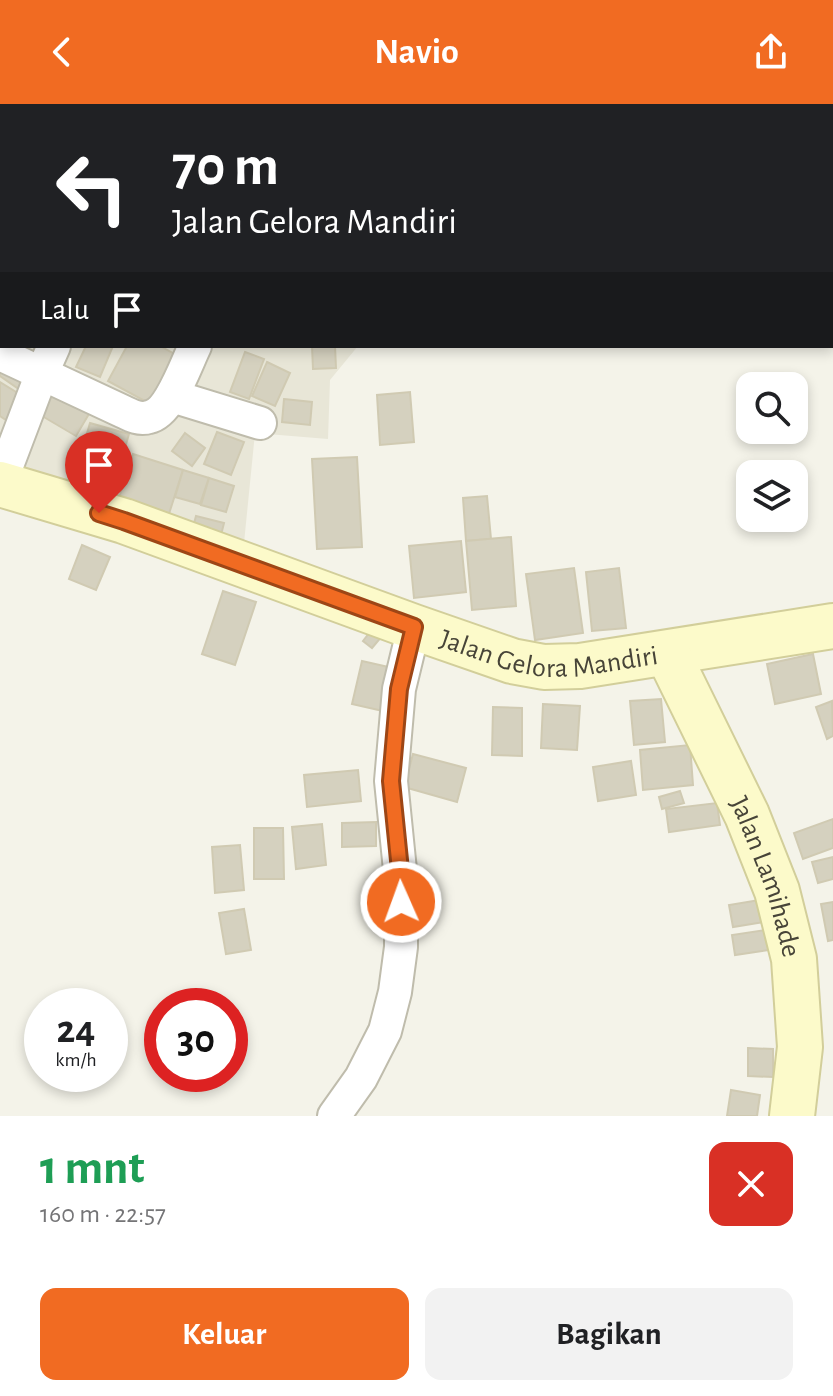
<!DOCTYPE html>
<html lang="id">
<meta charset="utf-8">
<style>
body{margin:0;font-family:"Alegreya Sans",sans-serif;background:#f2f2f2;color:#202124;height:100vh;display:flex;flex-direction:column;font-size:30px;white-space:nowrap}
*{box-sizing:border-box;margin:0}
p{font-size:26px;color:#757577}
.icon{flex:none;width:44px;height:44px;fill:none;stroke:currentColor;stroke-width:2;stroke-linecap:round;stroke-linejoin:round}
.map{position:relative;height:1012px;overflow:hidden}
.panel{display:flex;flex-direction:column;background:#fff;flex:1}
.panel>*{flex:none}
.hud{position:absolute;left:0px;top:0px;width:834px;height:244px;box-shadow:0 4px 12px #0003;background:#202124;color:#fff;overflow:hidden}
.tools{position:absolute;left:736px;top:268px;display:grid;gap:16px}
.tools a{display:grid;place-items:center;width:72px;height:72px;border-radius:16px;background:#fff;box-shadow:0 4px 12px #0003;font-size:40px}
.speed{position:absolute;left:24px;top:884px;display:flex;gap:16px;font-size:40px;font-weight:700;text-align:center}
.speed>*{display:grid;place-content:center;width:104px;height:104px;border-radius:50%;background:#fff;box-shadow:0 4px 12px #0003;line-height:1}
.speed small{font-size:20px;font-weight:400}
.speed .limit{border:12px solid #d22;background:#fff;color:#111}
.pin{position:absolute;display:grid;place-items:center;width:68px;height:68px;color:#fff;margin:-82px -34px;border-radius:50% 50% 50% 0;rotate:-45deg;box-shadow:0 0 8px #0007}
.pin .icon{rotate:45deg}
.me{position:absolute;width:88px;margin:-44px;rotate:358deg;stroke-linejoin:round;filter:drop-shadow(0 0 6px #0008)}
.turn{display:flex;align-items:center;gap:28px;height:168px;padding:0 40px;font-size:36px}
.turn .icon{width:104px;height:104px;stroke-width:2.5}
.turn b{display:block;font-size:56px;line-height:68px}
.then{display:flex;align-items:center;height:76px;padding:0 40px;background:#0003;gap:16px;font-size:30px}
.round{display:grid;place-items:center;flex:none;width:84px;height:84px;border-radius:16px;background:#f2f2f2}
.head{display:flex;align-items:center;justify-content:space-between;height:136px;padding:0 40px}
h1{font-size:48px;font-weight:700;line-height:60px;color:#1e9e55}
.action{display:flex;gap:16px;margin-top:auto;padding:16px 40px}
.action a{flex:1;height:92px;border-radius:16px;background:#f16b22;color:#fff;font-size:32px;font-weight:700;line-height:92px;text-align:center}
.action a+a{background:#f2f2f2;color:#202124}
header{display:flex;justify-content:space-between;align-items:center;height:104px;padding:0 40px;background:#f16b22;color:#fff;font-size:36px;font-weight:700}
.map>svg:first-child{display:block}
</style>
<header><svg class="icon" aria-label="back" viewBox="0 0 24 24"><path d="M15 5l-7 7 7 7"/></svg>Navio<svg class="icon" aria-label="share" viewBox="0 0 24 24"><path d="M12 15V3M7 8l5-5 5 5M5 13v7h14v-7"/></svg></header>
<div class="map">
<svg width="833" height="1012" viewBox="0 0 833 1012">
<rect width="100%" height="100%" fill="#f4f3e9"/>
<g fill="#e8e6d7">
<polygon points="45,0 359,0 360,2 45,2"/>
<polygon points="2,45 2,242 358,242 330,276 328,335 255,329 244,439 0,367 0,46"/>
</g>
<g fill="#d5d1bf" stroke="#d0cab2" stroke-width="2">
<polygon points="86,242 113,242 100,273 76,263"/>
<polygon points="127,242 160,242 178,252 152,301 108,277"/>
<polygon points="312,242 335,242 336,264 313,265"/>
<polygon points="245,248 264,255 249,295 230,288"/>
<polygon points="0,258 32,273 23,288 0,272"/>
<polygon points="267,258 290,269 275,302 252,292"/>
<polygon points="0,278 21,291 6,316 0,312"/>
<polygon points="54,280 93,303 76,332 37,309"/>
<polygon points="410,288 414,338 380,341 377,291"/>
<polygon points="284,295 312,298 310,321 282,318"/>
<polygon points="90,319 129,330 118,368 79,357"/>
<polygon points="217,328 244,338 231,371 204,360"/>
<polygon points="185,329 205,344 192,362 172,347"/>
<polygon points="133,350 183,366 167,416 117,400"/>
<polygon points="357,353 362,443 317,445 312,355"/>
<polygon points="183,366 209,374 200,400 175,393"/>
<polygon points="209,374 234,382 226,408 201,401"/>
<polygon points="487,392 491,435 466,437 463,394"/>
<polygon points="196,412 224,419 220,435 192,427"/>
<polygon points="511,433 516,502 472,506 466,437"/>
<polygon points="461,437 466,488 414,494 409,442"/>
<polygon points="82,441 110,453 96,486 69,475"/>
<polygon points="574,464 583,529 535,536 526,470"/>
<polygon points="619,464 626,524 592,527 586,468"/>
<polygon points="223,487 256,498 235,561 202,550"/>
<polygon points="373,524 382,532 372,544 363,537"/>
<polygon points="813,550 821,590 775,600 767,560"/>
<polygon points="362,557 393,564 383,607 352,600"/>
<polygon points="661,595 665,638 634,641 630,597"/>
<polygon points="832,597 833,632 827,635 816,603"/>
<polygon points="543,600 580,602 577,646 541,644"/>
<polygon points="493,603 522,604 522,652 492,651"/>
<polygon points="690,641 693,681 643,686 640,646"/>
<polygon points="413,650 466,664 457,698 404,683"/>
<polygon points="631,657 636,691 598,697 593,663"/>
<polygon points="358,666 361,697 307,703 304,671"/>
<polygon points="680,687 684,699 662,705 659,693"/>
<polygon points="717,699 720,721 669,728 666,705"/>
<polygon points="833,715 833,744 803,755 794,729"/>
<polygon points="376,718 376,742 342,743 342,719"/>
<polygon points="322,720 326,761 296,765 292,723"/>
<polygon points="254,724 283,724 284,775 254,775"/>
<polygon points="240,741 244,786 215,789 212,743"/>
<polygon points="833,753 833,775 818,779 812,758"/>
<polygon points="760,796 764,818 733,823 729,801"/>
<polygon points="833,798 833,836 828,837 821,800"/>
<polygon points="244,805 251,846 226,850 219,809"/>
<polygon points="772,825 776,845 735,851 732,831"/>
<polygon points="748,944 773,945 773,973 748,972"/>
<polygon points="731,986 760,991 757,1012 727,1012"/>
</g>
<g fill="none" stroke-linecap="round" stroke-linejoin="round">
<defs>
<g id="street">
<polyline points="263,0 264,2"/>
<polyline points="170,2 171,0"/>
<polyline points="0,121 2,122"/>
<path d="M0 250 124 308C132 312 140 316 149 313 170 309 186 260 195 242"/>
<polyline points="172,292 260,319"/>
<polyline points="0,380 42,269 54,242"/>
<polyline points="334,1012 361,974 385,927 395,888 401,843 401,776 391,677 399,585 414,523"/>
</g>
<g id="secondary">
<path id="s1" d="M0 380 124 417 414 523 512 557 544 563 580 562 833 522"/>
<path id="s2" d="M668 550 747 711 777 787 794 855 800 943 792 1012"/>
</g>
</defs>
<use href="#street" stroke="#bfbcac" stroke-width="36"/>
<use href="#secondary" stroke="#d2ce9a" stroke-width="48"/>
<use href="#street" stroke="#fff" stroke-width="32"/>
<use href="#secondary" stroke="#fcfaca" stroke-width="44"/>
</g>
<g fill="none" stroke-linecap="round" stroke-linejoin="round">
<defs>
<polyline id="route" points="99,409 124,417 414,523 399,585 391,677 401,776 401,798"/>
</defs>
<use href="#route" stroke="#9d4616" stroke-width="20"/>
<use href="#route" stroke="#f16b22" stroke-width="14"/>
</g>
<g text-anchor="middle" stroke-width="6" stroke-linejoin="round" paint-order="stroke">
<g font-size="28" fill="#474438" stroke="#fff">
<text dy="10" stroke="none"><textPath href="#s1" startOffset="578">Jalan Gelora Mandiri</textPath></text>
<text dy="10" stroke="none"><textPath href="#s2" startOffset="244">Jalan Lamihade</textPath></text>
</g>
</g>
</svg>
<div class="tools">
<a><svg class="icon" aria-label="search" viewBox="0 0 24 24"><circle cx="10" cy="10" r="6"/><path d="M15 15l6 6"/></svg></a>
<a><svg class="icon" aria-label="layers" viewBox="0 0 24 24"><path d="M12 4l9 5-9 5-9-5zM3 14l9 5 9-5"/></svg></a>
</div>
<div class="speed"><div>24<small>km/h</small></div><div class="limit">30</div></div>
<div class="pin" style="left:99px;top:409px;background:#d93025"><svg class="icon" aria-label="arrive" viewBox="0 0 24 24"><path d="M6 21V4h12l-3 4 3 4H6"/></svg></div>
<svg class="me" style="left:401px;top:798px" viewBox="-20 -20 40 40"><circle r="17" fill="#f16b22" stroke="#fff" stroke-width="3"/><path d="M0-11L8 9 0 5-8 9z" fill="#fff"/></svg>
<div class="hud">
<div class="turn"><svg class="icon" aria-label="left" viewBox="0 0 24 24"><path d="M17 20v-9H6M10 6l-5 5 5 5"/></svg><div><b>70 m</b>Jalan Gelora Mandiri</div></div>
<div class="then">Lalu<svg class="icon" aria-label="arrive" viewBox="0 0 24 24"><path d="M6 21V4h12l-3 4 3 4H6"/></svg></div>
</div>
</div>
<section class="panel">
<div class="head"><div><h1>1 mnt</h1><p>160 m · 22:57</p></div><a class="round" style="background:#d93025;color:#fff"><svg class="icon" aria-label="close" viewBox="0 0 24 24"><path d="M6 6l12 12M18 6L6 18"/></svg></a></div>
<div class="action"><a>Keluar</a><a>Bagikan</a></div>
</section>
